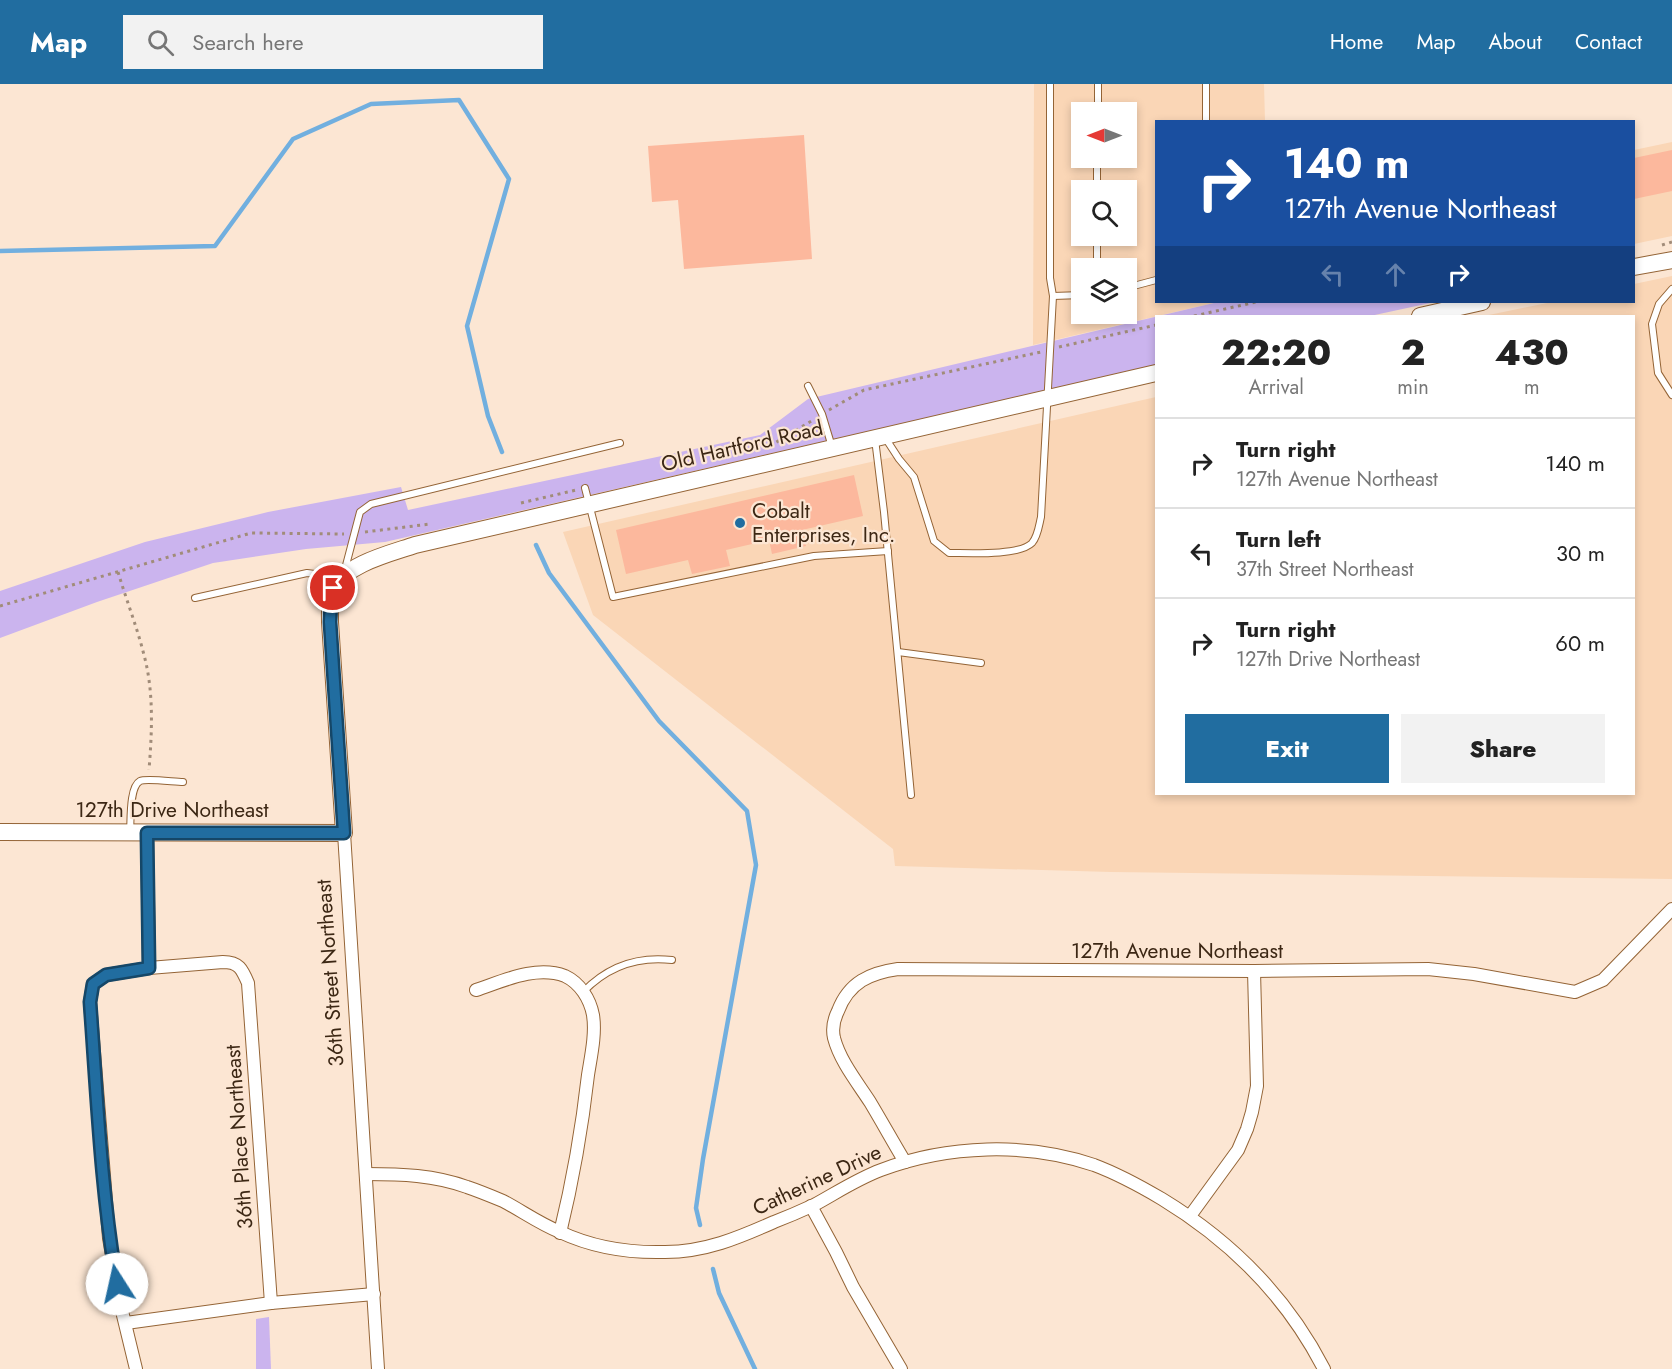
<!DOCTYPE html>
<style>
body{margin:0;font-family:Jost,sans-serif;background:#f2f2f2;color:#222;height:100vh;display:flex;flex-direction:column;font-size:22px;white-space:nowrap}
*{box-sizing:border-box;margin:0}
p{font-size:20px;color:#767676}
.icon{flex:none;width:33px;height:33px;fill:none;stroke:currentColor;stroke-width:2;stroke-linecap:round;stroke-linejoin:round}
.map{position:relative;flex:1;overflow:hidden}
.sheet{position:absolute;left:1155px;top:231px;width:480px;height:480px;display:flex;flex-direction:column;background:#fff;border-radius:0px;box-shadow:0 3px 9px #0003}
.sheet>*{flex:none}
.hud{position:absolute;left:1155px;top:36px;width:480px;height:183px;border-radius:0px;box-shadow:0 3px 9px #0003;background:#1a4fa0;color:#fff;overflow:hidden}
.needle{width:39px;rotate:270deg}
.controls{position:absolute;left:1071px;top:18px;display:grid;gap:12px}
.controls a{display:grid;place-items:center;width:66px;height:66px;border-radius:0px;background:#fff;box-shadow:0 3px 9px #0003;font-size:30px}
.pin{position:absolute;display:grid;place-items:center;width:51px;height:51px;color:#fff;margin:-26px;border:3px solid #fff;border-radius:50%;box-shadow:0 2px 6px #0007}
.me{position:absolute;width:66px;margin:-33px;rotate:350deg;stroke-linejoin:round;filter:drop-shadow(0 0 4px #0008)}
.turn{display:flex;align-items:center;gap:21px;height:126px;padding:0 30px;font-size:27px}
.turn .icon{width:78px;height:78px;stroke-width:2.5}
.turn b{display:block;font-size:42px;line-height:51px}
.lanes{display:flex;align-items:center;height:57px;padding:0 30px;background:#0003;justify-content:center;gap:30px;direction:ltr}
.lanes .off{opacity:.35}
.eta{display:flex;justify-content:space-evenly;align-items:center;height:102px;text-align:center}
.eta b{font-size:36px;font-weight:800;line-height:42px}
.cta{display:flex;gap:12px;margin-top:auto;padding:12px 30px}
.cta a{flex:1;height:69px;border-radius:0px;background:#216da0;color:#fff;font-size:24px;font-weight:800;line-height:69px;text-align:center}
.cta a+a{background:#f2f2f2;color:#222}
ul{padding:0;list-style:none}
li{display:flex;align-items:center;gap:18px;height:90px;padding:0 30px;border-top:2px solid #e0e0e0}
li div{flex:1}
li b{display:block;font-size:22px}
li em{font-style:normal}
header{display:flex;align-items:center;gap:36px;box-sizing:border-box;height:84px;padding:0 30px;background:#216da0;color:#fff}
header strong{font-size:28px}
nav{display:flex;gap:33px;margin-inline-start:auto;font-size:21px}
.search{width:420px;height:54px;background:#f2f2f2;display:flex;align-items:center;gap:15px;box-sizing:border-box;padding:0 21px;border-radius:0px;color:#767676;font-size:22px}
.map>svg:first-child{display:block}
</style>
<header>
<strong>Map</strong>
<div class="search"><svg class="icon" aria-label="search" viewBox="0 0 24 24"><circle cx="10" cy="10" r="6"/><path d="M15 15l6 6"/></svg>Search here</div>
<nav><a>Home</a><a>Map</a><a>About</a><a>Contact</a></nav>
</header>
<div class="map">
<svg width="1672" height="1285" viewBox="0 0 1672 1285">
<rect width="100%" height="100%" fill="#fce6d3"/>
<g fill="#fad6b6" fill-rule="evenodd">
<path d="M1034 0H1264L1265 37 1156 38V218H1218L1033 261ZM1082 28H1126V74H1082ZM1082 106H1126V152H1082ZM1082 184H1126V230H1082Z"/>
<polygon points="1672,58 1672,152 1634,160 1634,66"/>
<polygon points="1672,192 1672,795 1111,788 895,782 893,765 593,531 563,448 1156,313 1156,710 1634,710 1634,232 1484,232 1552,218 1634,218 1634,200"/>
</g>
<g fill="#cbb4ee">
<polygon points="1218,218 1435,218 1370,232 1156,232 1156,281 385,458 306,465 213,479 97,518 0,554 0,507 145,458 268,428 401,403 408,426 760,351 808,315"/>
<polygon points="269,1233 271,1285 256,1285 256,1235"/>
</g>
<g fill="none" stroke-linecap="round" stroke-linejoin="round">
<g stroke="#71afdf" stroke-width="4.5">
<polyline points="0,167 215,162 293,55 371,20 459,16 509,95 467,242 488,332 502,368"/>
<polyline points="536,461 549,489 659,637 747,727 756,781 703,1075 696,1124 700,1141"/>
<polyline points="713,1185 719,1209 755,1285"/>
</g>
</g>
<g fill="#fcb89d">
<polygon points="804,51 812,175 684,185 678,116 652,118 648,62"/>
<polygon points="1672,66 1672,107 1634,115 1634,74"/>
<polygon points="854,391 863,432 802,446 806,462 772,470 769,456 726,466 730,482 692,490 688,476 626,490 616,446"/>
</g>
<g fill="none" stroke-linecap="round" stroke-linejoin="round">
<defs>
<g id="lane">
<polyline points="1206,0 1206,38"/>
<polyline points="1098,28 1098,0"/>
<polyline points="1097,106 1097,74"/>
<polyline points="1097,184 1097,152"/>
<polyline points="1126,204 1156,196"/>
<polyline points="1672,205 1659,220 1652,240 1658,289 1672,311"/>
<polyline points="1053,212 1082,211"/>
<polyline points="808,302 822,330 832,363"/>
<polyline points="875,355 884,428 911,711"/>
<path d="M886 355 899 375 914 393 934 457 949 469C968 469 1019 472 1032 459 1038 452 1039 441 1041 433L1053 212 1050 194V0"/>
<polyline points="585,404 613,513 814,472 888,467"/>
<polyline points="345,485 360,428 371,420 620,359"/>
<polyline points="195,514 307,489 338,493"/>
<polyline points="898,568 981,579"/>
<path d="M130 748C131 737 129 703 140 697 146 694 175 698 183 698"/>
<path d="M583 908C608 882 637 872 672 876"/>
</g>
<g id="street">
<polyline points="147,749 149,884"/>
<polyline points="344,749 378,1285"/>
<path d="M476 906C503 897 536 881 565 892 580 899 590 915 593 931 596 950 591 972 588 991 582 1044 573 1096 560 1149"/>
<path d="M905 1078C893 1058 882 1038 870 1018 857 998 840 977 834 954 832 945 834 935 838 927 849 898 870 889 898 885L1254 887 1428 885 1474 890 1575 908 1603 896 1672 825"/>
<path d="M366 1090C401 1090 434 1091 467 1103 479 1107 491 1112 503 1117 522 1127 540 1140 560 1148 592 1163 630 1169 665 1168 705 1168 738 1154 774 1138 787 1133 801 1127 814 1121 836 1109 857 1095 881 1086 947 1061 1027 1058 1094 1081 1118 1090 1140 1102 1162 1115 1231 1157 1287 1213 1324 1285"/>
<polyline points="811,1122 836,1168 853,1203 901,1285"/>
<polyline points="1190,1132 1238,1066 1247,1045 1252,1028 1257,1002 1254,887"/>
<polyline points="126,1239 271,1219 374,1210"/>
<path d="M136 1285 121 1223 109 1154 90 918 93 900 106 891 149 884 223 878C239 878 242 885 248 899L271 1219"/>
</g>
<g id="secondary">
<polyline points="1634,183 1672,176"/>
<polyline points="1420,232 1482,218"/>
<path d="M0 748 344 749 330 538C330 528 329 515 333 505 345 480 392 469 415 461L1156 289"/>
</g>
</defs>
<use href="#lane" stroke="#946436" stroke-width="8"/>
<use href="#street" stroke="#946436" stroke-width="14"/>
<use href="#secondary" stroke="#946436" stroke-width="18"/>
<g stroke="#a18c79" stroke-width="3" stroke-dasharray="3 4.5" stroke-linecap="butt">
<polyline points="1662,161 1672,158"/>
<polyline points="1194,232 1256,218"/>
<polyline points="1059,263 1156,241"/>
<polyline points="829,326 864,306 1041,268"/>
<polyline points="770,362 813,336"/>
<polyline points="521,419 576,406"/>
<polyline points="365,448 430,440"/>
<path d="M118 488C126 515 137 543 144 571 154 608 152 648 149 686"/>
<polyline points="0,522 251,449 344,450"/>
</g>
<use href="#lane" stroke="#fff" stroke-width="6"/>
<use href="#street" stroke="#fff" stroke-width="12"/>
<use href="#secondary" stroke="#fff" stroke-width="16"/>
</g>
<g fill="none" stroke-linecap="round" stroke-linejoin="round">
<defs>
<path id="route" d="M117 1200C101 1107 97 1012 90 918L93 900 106 891 149 884 147 749H344L330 538 331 515 333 504"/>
</defs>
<use href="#route" stroke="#154768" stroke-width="15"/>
<use href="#route" stroke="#216da0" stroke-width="10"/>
</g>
<circle fill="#216da0" stroke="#fce6d3" stroke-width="2" cx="740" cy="439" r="6"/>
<g text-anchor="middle" stroke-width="4.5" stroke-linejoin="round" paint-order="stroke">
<g font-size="21" fill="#3c2714" stroke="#fce6d3">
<text transform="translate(742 362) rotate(-13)" y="7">Old Hartford Road</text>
<text x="172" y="733">127th Drive Northeast</text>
<text x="1177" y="874">127th Avenue Northeast</text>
<text transform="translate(330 889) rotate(-94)" y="7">36th Street Northeast</text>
<text transform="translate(239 1053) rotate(-94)" y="7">36th Place Northeast</text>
<text transform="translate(817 1096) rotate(-25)" y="7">Catherine Drive</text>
</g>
<g font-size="21" fill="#3c2714" stroke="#fce6d3" text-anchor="start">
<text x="752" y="434">Cobalt<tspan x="752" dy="24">Enterprises, Inc.</tspan></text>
</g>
</g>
</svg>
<div class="controls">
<a><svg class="needle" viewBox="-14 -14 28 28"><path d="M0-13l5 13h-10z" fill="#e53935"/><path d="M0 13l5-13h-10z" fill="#767676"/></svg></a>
<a><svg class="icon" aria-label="search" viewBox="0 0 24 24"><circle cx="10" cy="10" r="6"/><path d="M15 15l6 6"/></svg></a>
<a><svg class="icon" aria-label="layers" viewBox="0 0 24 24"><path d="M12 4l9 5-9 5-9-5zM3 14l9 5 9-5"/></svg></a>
</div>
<div class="pin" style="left:333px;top:504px;background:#d93025"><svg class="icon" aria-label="arrive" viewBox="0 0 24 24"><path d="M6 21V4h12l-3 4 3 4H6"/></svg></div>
<svg class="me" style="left:117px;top:1200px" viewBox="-20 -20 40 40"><circle r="19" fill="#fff"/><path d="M0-13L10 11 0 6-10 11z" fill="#216da0"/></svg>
<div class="hud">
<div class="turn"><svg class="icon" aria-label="right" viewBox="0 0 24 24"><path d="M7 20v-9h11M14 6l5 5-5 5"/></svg><div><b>140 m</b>127th Avenue Northeast</div></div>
<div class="lanes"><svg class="icon off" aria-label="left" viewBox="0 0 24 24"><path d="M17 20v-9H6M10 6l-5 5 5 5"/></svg><svg class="icon off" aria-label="ahead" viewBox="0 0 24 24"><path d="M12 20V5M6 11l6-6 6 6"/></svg><svg class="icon" aria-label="right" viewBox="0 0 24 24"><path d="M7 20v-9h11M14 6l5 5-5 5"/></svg></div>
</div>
<section class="sheet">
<div class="eta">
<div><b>22:20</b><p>Arrival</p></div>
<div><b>2</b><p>min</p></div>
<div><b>430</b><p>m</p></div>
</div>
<ul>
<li><svg class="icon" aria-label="right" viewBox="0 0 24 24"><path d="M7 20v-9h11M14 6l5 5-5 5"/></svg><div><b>Turn right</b><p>127th Avenue Northeast</p></div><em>140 m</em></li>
<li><svg class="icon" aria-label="left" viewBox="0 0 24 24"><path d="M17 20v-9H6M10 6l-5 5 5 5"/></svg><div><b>Turn left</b><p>37th Street Northeast</p></div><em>30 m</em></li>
<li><svg class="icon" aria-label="right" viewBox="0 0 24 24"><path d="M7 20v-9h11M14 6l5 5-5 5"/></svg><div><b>Turn right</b><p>127th Drive Northeast</p></div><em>60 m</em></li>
</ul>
<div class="cta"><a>Exit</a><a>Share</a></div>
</section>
</div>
